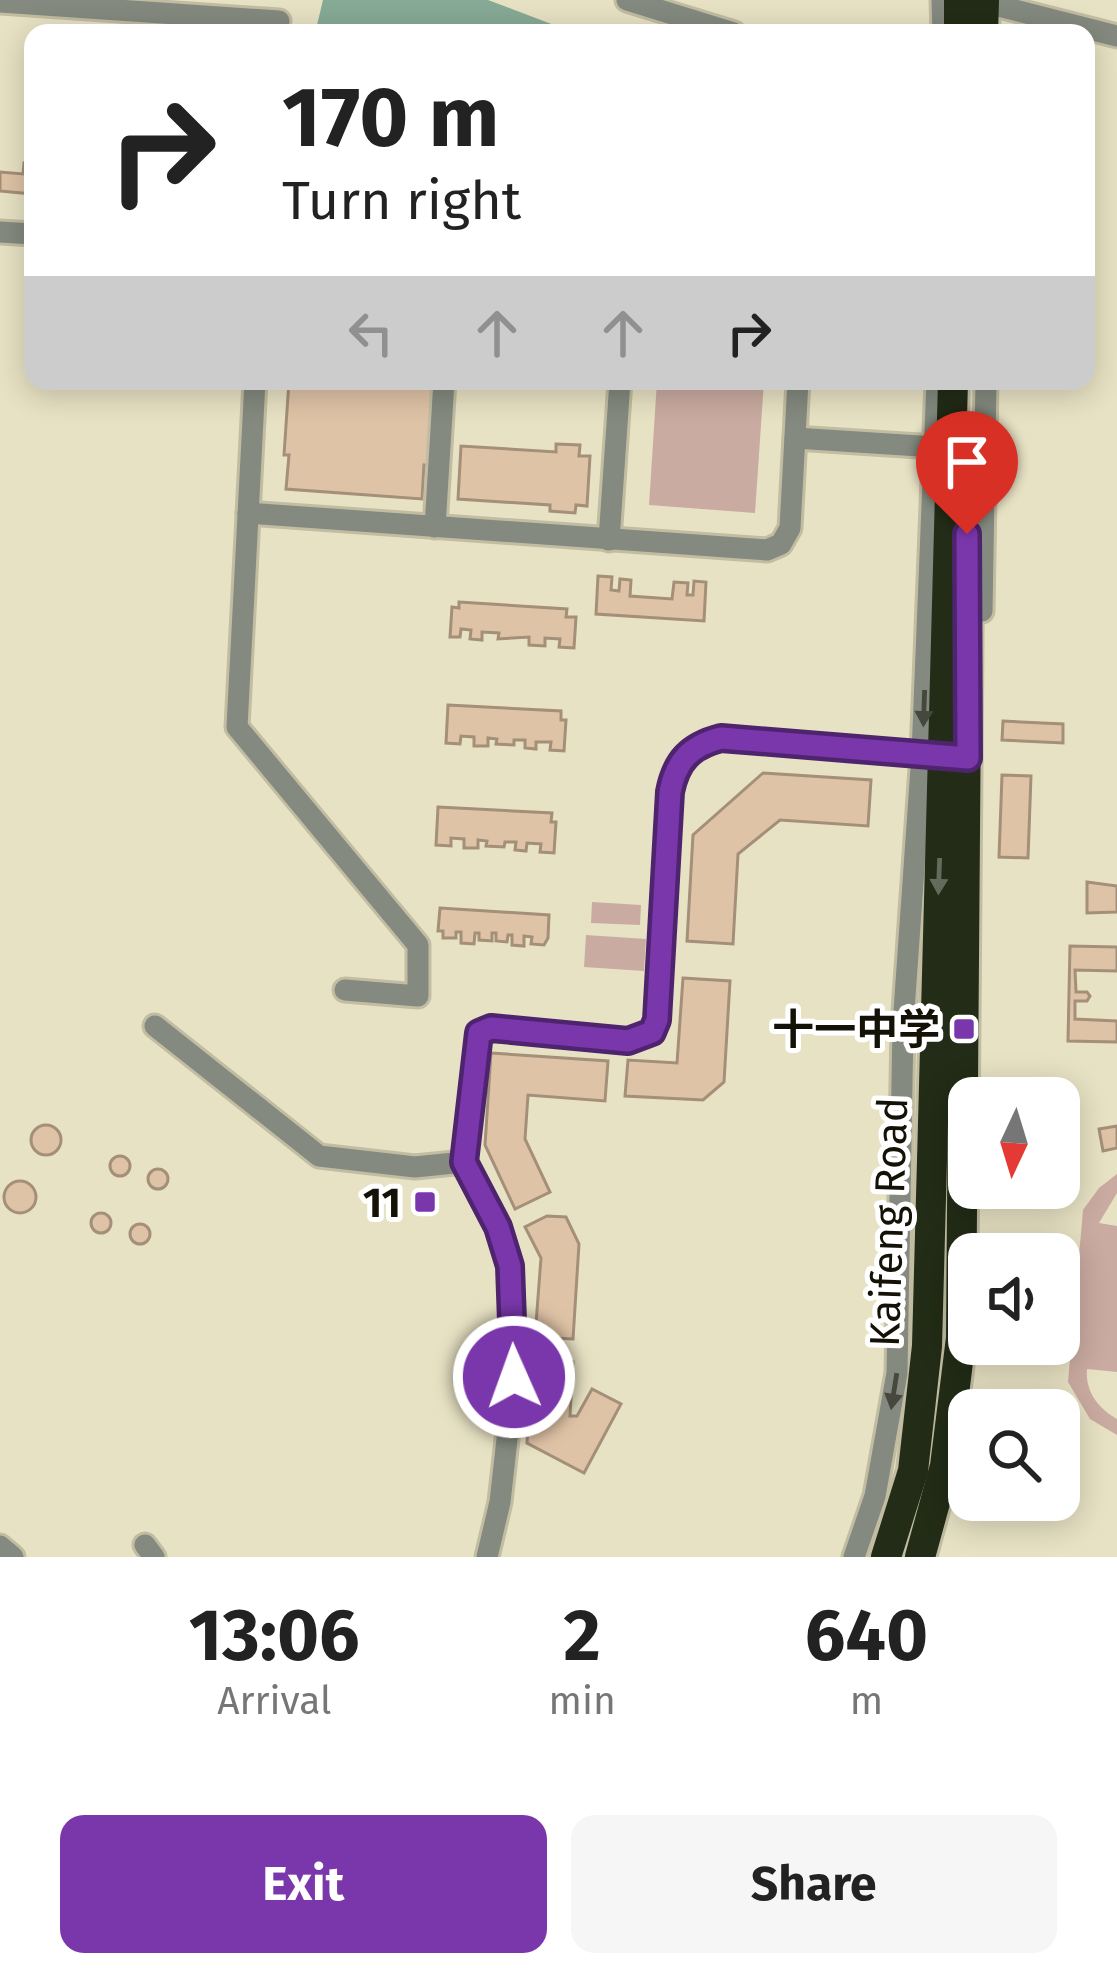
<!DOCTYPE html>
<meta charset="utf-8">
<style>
body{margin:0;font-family:"Fira Sans","Noto Sans SC",sans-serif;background:#f6f6f6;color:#222;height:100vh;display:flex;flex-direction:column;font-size:45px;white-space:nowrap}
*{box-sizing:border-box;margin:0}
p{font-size:39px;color:#767676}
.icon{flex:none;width:66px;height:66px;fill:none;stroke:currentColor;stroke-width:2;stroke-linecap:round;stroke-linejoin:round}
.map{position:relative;height:1557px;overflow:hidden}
.panel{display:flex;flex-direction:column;background:#fff;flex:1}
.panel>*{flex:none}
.banner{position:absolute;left:24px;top:24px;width:1071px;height:366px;border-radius:24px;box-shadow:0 6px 30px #0003;background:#fff;color:#222;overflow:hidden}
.needle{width:78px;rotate:184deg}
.controls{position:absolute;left:948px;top:1077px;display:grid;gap:24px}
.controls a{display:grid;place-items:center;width:132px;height:132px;border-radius:24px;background:#fff;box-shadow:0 6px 30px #0003;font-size:60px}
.pin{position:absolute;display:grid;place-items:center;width:102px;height:102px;color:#fff;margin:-123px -51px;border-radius:50% 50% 50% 0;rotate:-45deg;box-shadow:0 0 12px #0007}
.pin .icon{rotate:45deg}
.me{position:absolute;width:132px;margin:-66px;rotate:358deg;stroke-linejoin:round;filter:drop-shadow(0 0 9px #0008)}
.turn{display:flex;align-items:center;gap:42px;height:252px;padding:0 60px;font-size:54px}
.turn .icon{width:156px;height:156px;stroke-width:2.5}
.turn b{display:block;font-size:84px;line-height:102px}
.lanes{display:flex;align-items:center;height:114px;padding:0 60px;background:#0003;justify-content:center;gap:60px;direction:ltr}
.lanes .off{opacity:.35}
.eta{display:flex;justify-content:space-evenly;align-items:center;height:204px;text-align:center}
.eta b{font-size:72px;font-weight:700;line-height:84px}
.primary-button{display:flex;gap:24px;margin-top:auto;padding:24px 60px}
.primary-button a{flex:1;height:138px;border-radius:24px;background:#7a37ab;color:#fff;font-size:48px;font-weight:700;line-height:138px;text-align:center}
.primary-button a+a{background:#f6f6f6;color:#222}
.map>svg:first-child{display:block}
</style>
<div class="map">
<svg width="1117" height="1557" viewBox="0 0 1117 1557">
<rect width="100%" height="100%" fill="#e8e2c4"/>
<g fill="#caaba1">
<polygon points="657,381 764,381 755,513 649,505"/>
<polygon points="592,902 641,905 640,925 591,923"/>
<polygon points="586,935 646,939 644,971 584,967"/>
<path d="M1117 1174V1193L1099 1223 1117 1226V1372L1087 1369C1085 1391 1098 1408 1117 1419V1435L1090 1419 1068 1382 1083 1210 1099 1188Z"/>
</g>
<polygon fill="#86aa95" points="323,0 488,0 575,33 336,33 317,25"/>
<g fill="#dfc3a6" stroke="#a48f79" stroke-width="3">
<polygon points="24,163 33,164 33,194 0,191 0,172 23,174"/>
<polygon points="289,381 437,381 431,466 424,465 422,499 286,489 289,455 284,455"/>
<polygon points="556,444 580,445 579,456 590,456 587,506 576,505 575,513 550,511 550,505 458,499 461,446 556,452"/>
<polygon points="598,576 612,577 611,590 619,591 620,579 631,580 630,596 672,599 674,582 688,583 687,595 693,595 694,581 706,582 704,621 596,614"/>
<polygon points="459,602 567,609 566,617 576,617 574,648 559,647 560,639 545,638 545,646 529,645 529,637 498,639 499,633 482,632 482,640 470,639 471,630 461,629 460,637 450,637 452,607 459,608"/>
<polygon points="448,705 561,711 561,720 566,720 564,751 550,750 551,742 536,742 536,749 525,748 525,740 514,740 514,745 496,744 497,739 488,738 488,746 474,746 474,737 461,736 460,744 446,743"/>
<polygon points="1003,721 1063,724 1063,743 1002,740"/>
<polygon points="763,773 871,780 868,826 780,820 738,854 733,944 687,941 693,835"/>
<polygon points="1002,775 1031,776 1028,858 999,857"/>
<polygon points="438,807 552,813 551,822 556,822 554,853 540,852 541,844 527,843 526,851 515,850 516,842 505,842 504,847 486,846 487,841 478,840 478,848 464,848 464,839 451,838 451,846 436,845"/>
<polygon points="1087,882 1117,886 1117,912 1087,913"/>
<polygon points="440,908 549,915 548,938 544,945 531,944 532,937 524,936 524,946 512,945 512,935 508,935 507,942 496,941 496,933 492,933 492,941 479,940 479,933 475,933 474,944 461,943 461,932 456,932 456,938 443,938 443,931 438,931"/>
<polygon points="1070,946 1117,947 1117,971 1075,970 1076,992 1087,992 1090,996 1087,1001 1075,1001 1075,1019 1117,1021 1117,1042 1068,1041"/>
<polygon points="683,978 730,981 724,1082 703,1100 625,1096 628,1060 677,1063"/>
<polygon points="491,1053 608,1061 605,1101 528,1095 525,1139 550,1192 515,1209 485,1145"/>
<circle cx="46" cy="1140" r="15"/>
<polygon points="1117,1126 1117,1148 1103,1151 1099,1129"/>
<circle cx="120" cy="1166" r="10"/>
<circle cx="158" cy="1179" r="10"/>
<circle cx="20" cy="1197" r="16"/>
<circle cx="101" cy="1223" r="10"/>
<polygon points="547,1216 566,1217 579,1244 573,1339 535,1337 541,1258 525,1227"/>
<circle cx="140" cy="1234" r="10"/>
<polygon points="532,1359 573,1362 570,1416 577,1416 592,1389 621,1404 584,1473 527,1443"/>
</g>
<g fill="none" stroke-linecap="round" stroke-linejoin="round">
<defs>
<g id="minor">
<polyline points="627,0 734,33"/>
<polyline points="942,0 943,33"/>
<polyline points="0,2 279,21"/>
<polyline points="972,3 1003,7 1117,36"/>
<polyline points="0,232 33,234"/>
<polyline points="255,381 237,727 418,945 418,996 345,990"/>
<polyline points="795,438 935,447"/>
<polyline points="248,513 767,550 781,544 790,528 798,381"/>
<polyline points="435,527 444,381"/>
<polyline points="609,540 620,381"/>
<polyline points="982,611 986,381"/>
<polyline points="155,1026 319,1156 415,1167 464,1162"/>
<polyline points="145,1545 154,1557"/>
<polyline points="0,1546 13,1557"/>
<path d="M487 1557 500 1502 514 1377 510 1266 498 1227 464 1162 479 1033 491 1028 628 1041 652 1032 657 1020 669 792C677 761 690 746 721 738L955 757"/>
<polyline points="854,1557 875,1496 897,1373 903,1025 922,754 937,381"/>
</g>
<g id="highway">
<polyline points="959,0 959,33"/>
<polyline points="983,33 984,0"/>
<polyline points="886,1557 913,1471 927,1346 953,381"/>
<polyline points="920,1557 945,1466 961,1338 967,578"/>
</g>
</defs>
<use href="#minor" stroke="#c2bda2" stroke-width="27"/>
<use href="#highway" stroke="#c2bda2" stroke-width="36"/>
<use href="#minor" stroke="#848a7f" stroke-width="21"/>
<use href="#highway" stroke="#222c16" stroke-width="30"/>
</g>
<defs><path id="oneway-solid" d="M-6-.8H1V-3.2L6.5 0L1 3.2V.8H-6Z" transform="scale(3)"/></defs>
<g fill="#46483d">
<use href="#oneway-solid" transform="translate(924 708) rotate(92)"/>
<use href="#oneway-solid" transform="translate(894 1391) rotate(99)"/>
</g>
<use fill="#646b5c" href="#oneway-solid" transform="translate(939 876) rotate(92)"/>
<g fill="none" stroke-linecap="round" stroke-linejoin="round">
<defs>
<path id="route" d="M514 1377 510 1266 498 1227 464 1162 479 1033 491 1028 628 1041 652 1032 657 1020 670 792C676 761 690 746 721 738L968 758 967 534"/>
</defs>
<use href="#route" stroke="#4f246f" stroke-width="30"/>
<use href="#route" stroke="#7a37ab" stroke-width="21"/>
</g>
<g fill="#7a37ab" stroke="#fff" stroke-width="4.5">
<rect x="952" y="1017" width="24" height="24" rx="6"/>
<rect x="413" y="1190" width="24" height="24" rx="6"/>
</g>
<g text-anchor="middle" stroke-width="10" stroke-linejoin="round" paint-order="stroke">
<g font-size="42" font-weight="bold" fill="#141207" stroke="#fff" text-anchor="end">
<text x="940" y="1044">十一中学</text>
<text x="401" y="1217">11</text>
</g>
<g font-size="42" fill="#141207" stroke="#fff">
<text transform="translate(888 1222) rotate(-88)" y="15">Kaifeng Road</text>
</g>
</g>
</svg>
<div class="controls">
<a><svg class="needle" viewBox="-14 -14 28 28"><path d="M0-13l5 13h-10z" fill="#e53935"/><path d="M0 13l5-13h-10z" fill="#767676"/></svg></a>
<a><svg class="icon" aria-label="sound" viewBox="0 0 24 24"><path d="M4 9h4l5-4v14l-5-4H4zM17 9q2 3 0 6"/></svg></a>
<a><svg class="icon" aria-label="search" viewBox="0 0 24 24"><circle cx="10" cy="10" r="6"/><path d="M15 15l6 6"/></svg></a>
</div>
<div class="pin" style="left:967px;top:534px;background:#d93025"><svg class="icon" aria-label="arrive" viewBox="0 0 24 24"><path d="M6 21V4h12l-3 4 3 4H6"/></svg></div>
<svg class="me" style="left:514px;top:1377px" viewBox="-20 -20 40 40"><circle r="17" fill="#7a37ab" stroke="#fff" stroke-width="3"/><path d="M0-11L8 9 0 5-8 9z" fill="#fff"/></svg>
<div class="banner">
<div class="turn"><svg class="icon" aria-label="right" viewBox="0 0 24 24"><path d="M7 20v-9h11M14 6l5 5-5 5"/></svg><div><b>170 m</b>Turn right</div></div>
<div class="lanes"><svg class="icon off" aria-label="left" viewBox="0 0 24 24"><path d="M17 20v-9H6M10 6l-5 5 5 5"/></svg><svg class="icon off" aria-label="ahead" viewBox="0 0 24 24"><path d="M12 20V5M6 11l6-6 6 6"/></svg><svg class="icon off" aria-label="ahead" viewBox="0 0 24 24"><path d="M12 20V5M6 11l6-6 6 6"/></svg><svg class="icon" aria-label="right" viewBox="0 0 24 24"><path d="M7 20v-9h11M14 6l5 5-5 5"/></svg></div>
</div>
</div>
<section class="panel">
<div class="eta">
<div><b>13:06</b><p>Arrival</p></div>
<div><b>2</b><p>min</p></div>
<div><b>640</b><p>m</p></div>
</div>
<div class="primary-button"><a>Exit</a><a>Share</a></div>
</section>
